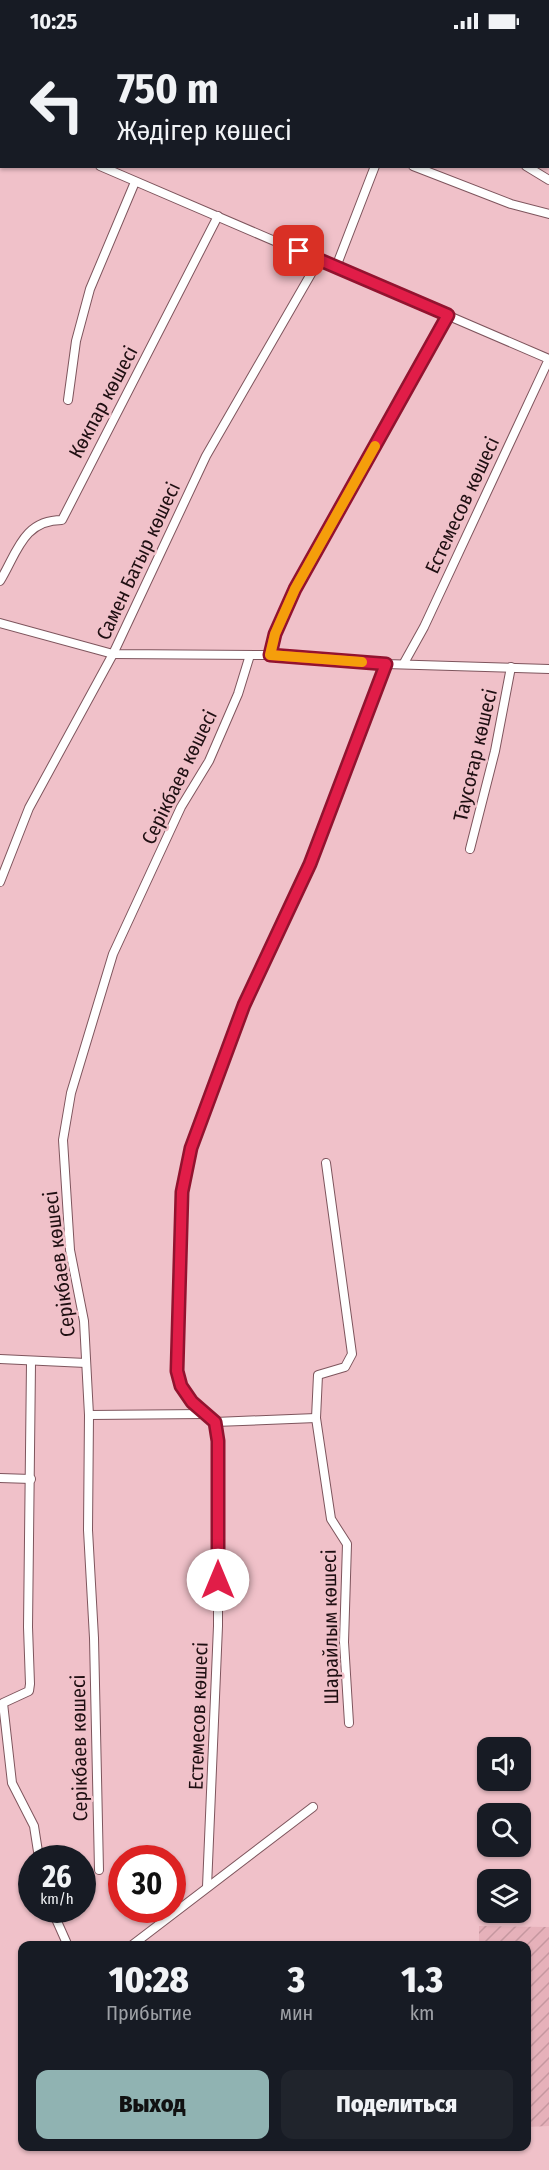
<!DOCTYPE html>
<html lang="ru">
<meta charset="utf-8">
<style>
body{margin:0;font-family:"Fira Sans Condensed",sans-serif;background:#20242c;color:#f1f3f6;height:100vh;display:flex;flex-direction:column;font-size:22px;white-space:nowrap}
*{box-sizing:border-box;margin:0}
p{font-size:20px;color:#9ea1a6}
.icon{flex:none;width:33px;height:33px;fill:none;stroke:currentColor;stroke-width:2;stroke-linecap:round;stroke-linejoin:round}
.map{position:relative;flex:1;overflow:hidden}
.details{position:absolute;left:18px;top:1899px;width:513px;height:210px;display:flex;flex-direction:column;background:#171b24;border-radius:12px;box-shadow:0 2px 4px #0004}
.details>*{flex:none}
.guide{position:absolute;left:0px;top:0px;width:549px;height:126px;box-shadow:0 2px 4px #0004;background:#171b24;color:#f1f3f6;overflow:hidden}
.fabs{position:absolute;left:477px;top:1695px;display:grid;gap:12px}
.fabs a{display:grid;place-items:center;width:54px;height:54px;border-radius:12px;background:#171b24;box-shadow:0 2px 4px #0004;font-size:30px}
.speed{position:absolute;left:18px;top:1803px;display:flex;gap:12px;font-size:30px;font-weight:700;text-align:center}
.speed>*{display:grid;place-content:center;width:78px;height:78px;border-radius:50%;background:#171b24;box-shadow:0 2px 4px #0004;line-height:1}
.speed small{font-size:15px;font-weight:400}
.speed .limit{border:9px solid #d22;background:#fff;color:#111}
.pin{position:absolute;display:grid;place-items:center;width:51px;height:51px;color:#fff;margin:-26px;border-radius:12px;box-shadow:0 3px 9px #0006}
.me{position:absolute;width:66px;margin:-33px;rotate:0deg;stroke-linejoin:round;filter:drop-shadow(0 0 4px #0008)}
.turn{display:flex;align-items:center;gap:21px;height:126px;padding:0 18px;font-size:27px}
.turn .icon{width:78px;height:78px;stroke-width:2.5}
.turn b{display:block;font-size:42px;line-height:51px}
.eta{display:flex;justify-content:space-evenly;align-items:center;height:102px;text-align:center}
.eta b{font-size:36px;font-weight:800;line-height:42px}
.button{display:flex;gap:12px;margin-top:auto;padding:12px 18px}
.button a{flex:1;height:69px;border-radius:12px;background:#90b3b2;color:#111;font-size:24px;font-weight:800;line-height:69px;text-align:center}
.button a+a{background:#20242c;color:#f1f3f6}
.status{display:flex;justify-content:space-between;align-items:center;height:42px;padding:0 30px;background:#171b24;direction:ltr}
.status svg{height:16px;fill:currentColor}
.map>svg:first-child{display:block}
</style>
<div class="status"><b>10:25</b><svg viewBox="0 0 49 12"><path d="M0 12V9h3v3zM5 12V6h3v6zM10 12V3h3v9zM15 12V0h3v12zM26 1h20v11H26zM47 4h2v5h-2z"/></svg></div>
<div class="map">
<svg width="549" height="2128" viewBox="0 0 549 2128">
<defs>
<pattern id="industrial-furrows" width="10" height="10" patternUnits="userSpaceOnUse" patternTransform="scale(1.5)"><rect width="10" height="10" fill="#e6b1ba"/><path d="M-1 1l2-2M0 10L10 0M9 11l2-2" fill="none" stroke="#c5979f"/></pattern>
</defs>
<rect width="100%" height="100%" fill="#f0c1c9"/>
<polygon fill="url(#industrial-furrows)" points="479,1884 549,1885 549,2084 527,2085 526,1904 479,1903"/>
<g fill="none" stroke-linecap="round" stroke-linejoin="round">
<defs>
<g id="street">
<polyline points="140,0 144,2"/>
<polyline points="525,0 527,2"/>
<polyline points="548,13 549,14"/>
<polyline points="0,83 2,83"/>
<polyline points="100,124 549,317 424,585 404,621"/>
<polyline points="413,124 511,162 549,172"/>
<polyline points="526,124 549,138"/>
<polyline points="336,225 375,124"/>
<polyline points="68,358 76,299 90,247 135,140"/>
<path d="M0 539C17 511 23 478 62 478L218 174"/>
<polyline points="0,581 113,612 270,613 386,622 549,627"/>
<polyline points="270,613 275,592 295,547 448,273"/>
<polyline points="470,807 495,709 511,625"/>
<polyline points="0,840 29,766 113,612 206,414 319,218"/>
<polyline points="326,1121 352,1312 345,1325 318,1333 316,1376 331,1477 347,1502 344,1600 349,1681"/>
<polyline points="0,1317 86,1321"/>
<polyline points="31,1321 28,1585 30,1642 29,1649 3,1661 12,1741 34,1784 39,1816"/>
<polyline points="89,1373 205,1372"/>
<polyline points="215,1380 316,1376"/>
<polyline points="0,1436 31,1437"/>
<polyline points="99,1828 94,1596 88,1488 89,1373 84,1279 70,1208 63,1098 71,1051 113,912 181,765 209,719 238,652 250,613"/>
<polyline points="207,1845 218,1584 218,1399 215,1380 192,1360 181,1344 177,1329 182,1150 191,1106 244,963 310,822 386,622"/>
<polyline points="52,1868 68,1904"/>
<polyline points="131,1904 313,1765"/>
</g>
</defs>
<use href="#street" stroke="#7e555d" stroke-width="10"/>
<use href="#street" stroke="#fff" stroke-width="8"/>
</g>
<g fill="none" stroke-linecap="round" stroke-linejoin="round">
<defs>
<polyline id="route" points="218,1538 218,1399 215,1380 192,1360 181,1344 177,1329 182,1150 191,1106 244,963 310,822 386,622 270,613 275,592 295,547 448,273 299,209"/>
</defs>
<use href="#route" stroke="#92132f" stroke-width="15"/>
<use href="#route" stroke="#e11d48" stroke-width="10"/>
<polyline stroke="#f59e0b" stroke-width="10" points="362,620 270,613 275,592 295,547 375,404"/>
</g>
<g text-anchor="middle" stroke-width="5" stroke-linejoin="round" paint-order="stroke">
<g font-size="20" fill="#1f0f12" stroke="#f0c1c9">
<text transform="translate(103 360) rotate(-62)" y="7">Көкпар көшесі</text>
<text transform="translate(462 463) rotate(-65)" y="7">Естемесов көшесі</text>
<text transform="translate(138 519) rotate(-65)" y="7">Самен Батыр көшесі</text>
<text transform="translate(475 713) rotate(-77)" y="7">Тауcоғар көшесі</text>
<text transform="translate(179 735) rotate(-64)" y="7">Серікбаев көшесі</text>
<text transform="translate(59 1222) rotate(-97)" y="7">Серікбаев көшесі</text>
<text transform="translate(330 1585) rotate(-91)" y="7">Шарайлым көшесі</text>
<text transform="translate(198 1674) rotate(-88)" y="7">Естемесов көшесі</text>
<text transform="translate(79 1706) rotate(-91)" y="7">Серікбаев көшесі</text>
</g>
</g>
</svg>
<div class="fabs">
<a><svg class="icon" aria-label="sound" viewBox="0 0 24 24"><path d="M4 9h4l5-4v14l-5-4H4zM17 9q2 3 0 6"/></svg></a>
<a><svg class="icon" aria-label="search" viewBox="0 0 24 24"><circle cx="10" cy="10" r="6"/><path d="M15 15l6 6"/></svg></a>
<a><svg class="icon" aria-label="layers" viewBox="0 0 24 24"><path d="M12 4l9 5-9 5-9-5zM3 14l9 5 9-5"/></svg></a>
</div>
<div class="speed"><div>26<small>km/h</small></div><div class="limit">30</div></div>
<div class="pin" style="left:299px;top:209px;background:#d93025"><svg class="icon" aria-label="arrive" viewBox="0 0 24 24"><path d="M6 21V4h12l-3 4 3 4H6"/></svg></div>
<svg class="me" style="left:218px;top:1538px" viewBox="-20 -20 40 40"><circle r="19" fill="#fff"/><path d="M0-13L10 11 0 6-10 11z" fill="#e11d48"/></svg>
<div class="guide">
<div class="turn"><svg class="icon" aria-label="left" viewBox="0 0 24 24"><path d="M17 20v-9H6M10 6l-5 5 5 5"/></svg><div><b>750 m</b>Жәдігер көшесі</div></div>
</div>
<section class="details">
<div class="eta">
<div><b>10:28</b><p>Прибытие</p></div>
<div><b>3</b><p>мин</p></div>
<div><b>1.3</b><p>km</p></div>
</div>
<div class="button"><a>Выход</a><a>Поделиться</a></div>
</section>
</div>
